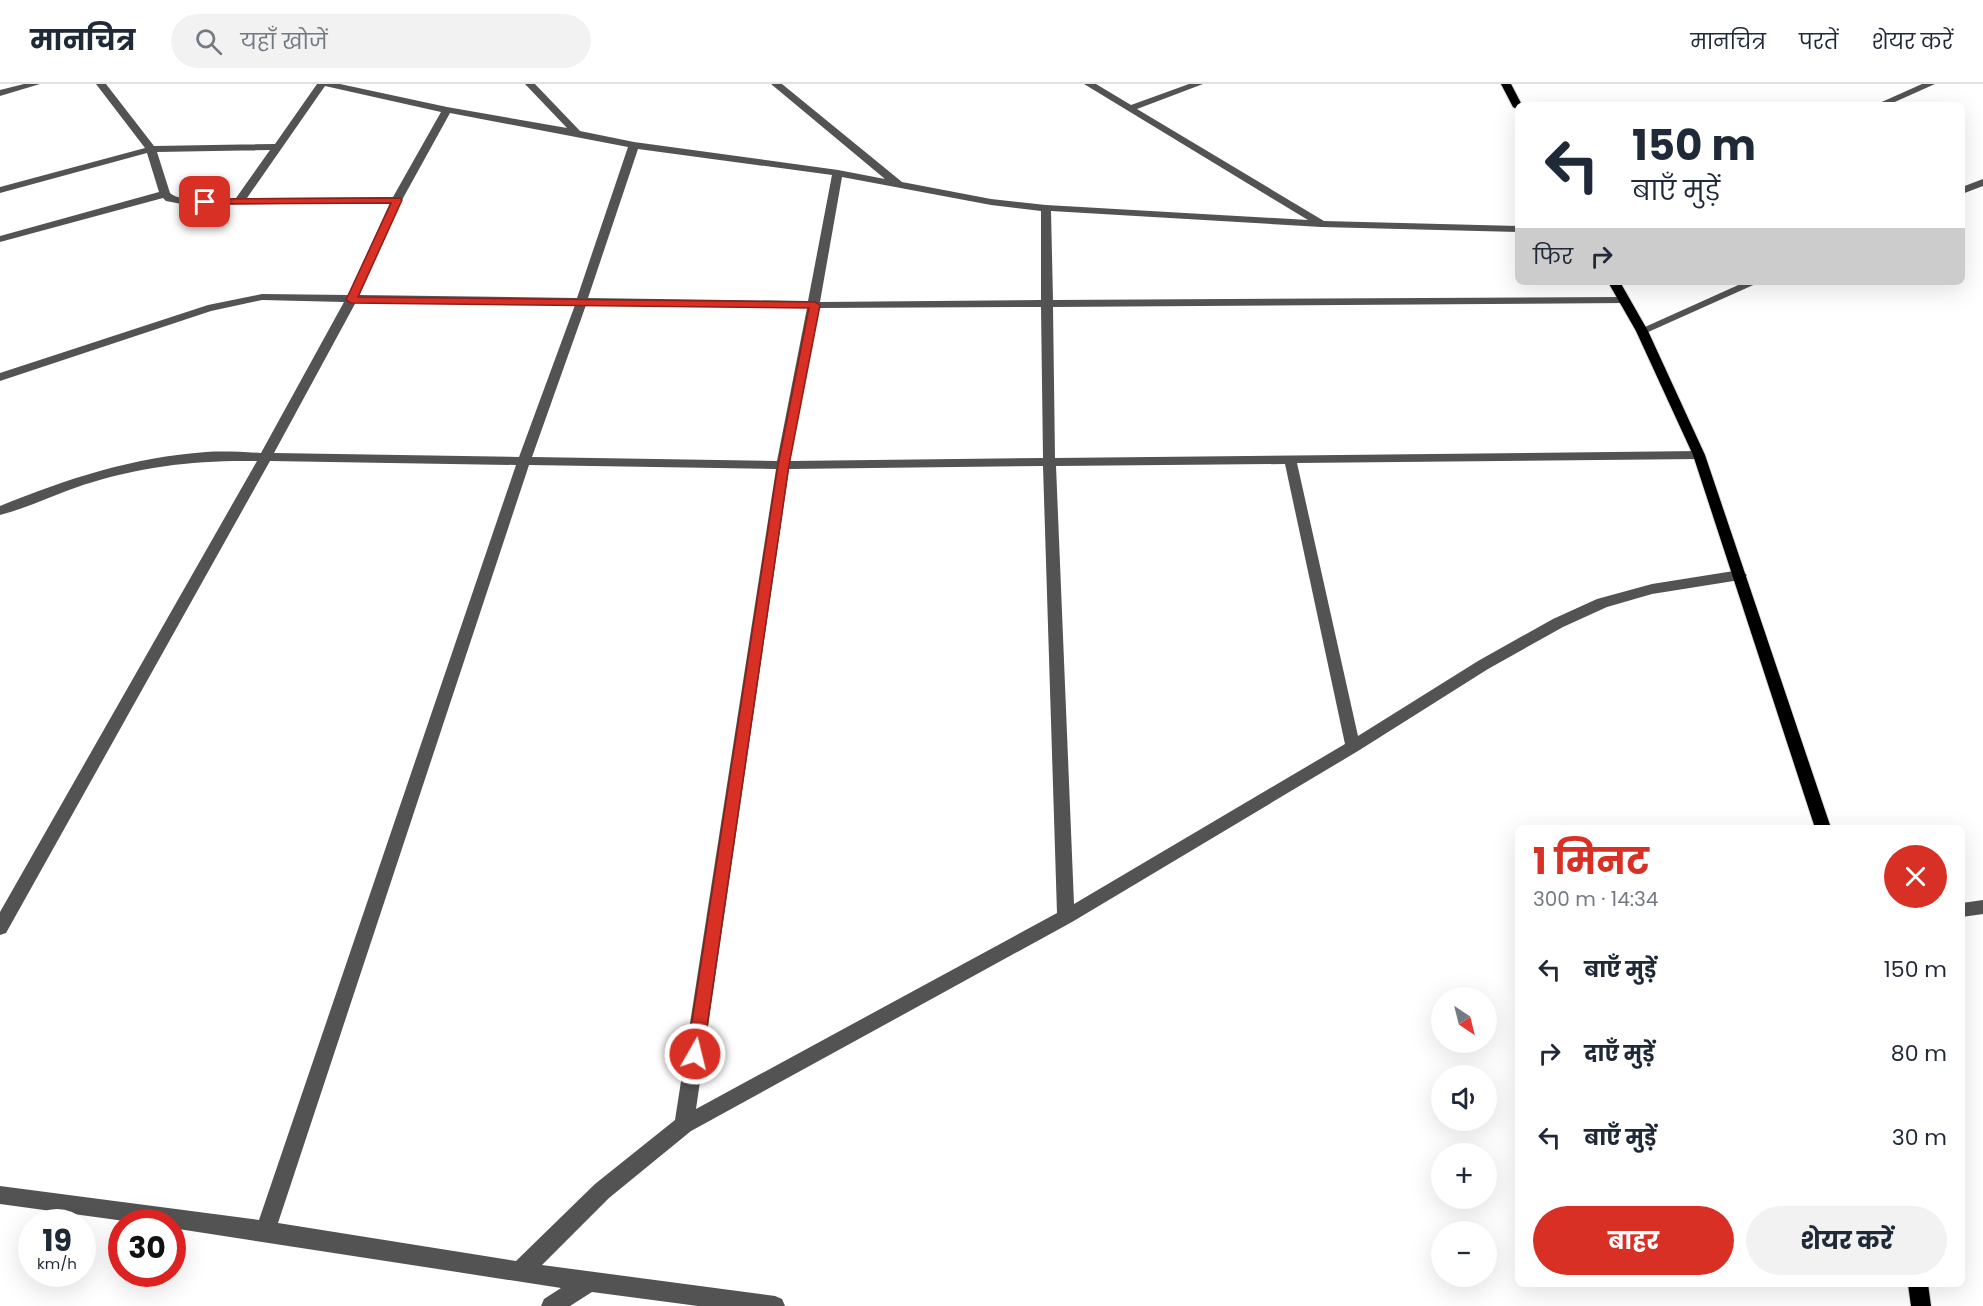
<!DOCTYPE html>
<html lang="hi">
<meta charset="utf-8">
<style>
body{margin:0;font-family:Poppins,"Noto Sans Devanagari",sans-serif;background:#f2f2f3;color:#1f2937;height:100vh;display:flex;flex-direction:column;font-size:22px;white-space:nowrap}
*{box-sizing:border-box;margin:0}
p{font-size:20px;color:#747a83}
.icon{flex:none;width:33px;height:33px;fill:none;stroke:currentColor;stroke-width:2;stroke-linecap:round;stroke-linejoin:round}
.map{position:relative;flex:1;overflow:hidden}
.sheet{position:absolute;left:1515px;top:741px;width:450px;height:462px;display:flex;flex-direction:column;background:#fff;border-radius:9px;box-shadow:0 6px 24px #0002}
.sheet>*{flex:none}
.top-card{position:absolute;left:1515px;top:18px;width:450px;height:183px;border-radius:9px;box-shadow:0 6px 24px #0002;background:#fff;color:#1f2937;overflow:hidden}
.needle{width:39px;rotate:145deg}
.buttons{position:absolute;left:1431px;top:903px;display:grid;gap:12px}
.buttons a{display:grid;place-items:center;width:66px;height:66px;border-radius:50%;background:#fff;box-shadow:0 6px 24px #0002;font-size:30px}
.speed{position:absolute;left:18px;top:1125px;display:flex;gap:12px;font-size:30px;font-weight:700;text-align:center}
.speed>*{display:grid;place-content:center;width:78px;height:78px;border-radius:50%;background:#fff;box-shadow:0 6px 24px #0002;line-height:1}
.speed small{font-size:15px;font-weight:400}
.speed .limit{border:9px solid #d22;background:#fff;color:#111}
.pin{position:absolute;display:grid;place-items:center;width:51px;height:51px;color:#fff;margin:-26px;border-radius:12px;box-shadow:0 3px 9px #0006}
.me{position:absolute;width:66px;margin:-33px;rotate:8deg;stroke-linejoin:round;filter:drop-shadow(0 0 4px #0008)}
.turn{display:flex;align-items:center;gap:21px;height:126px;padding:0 18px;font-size:27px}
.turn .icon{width:78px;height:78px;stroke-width:2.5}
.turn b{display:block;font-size:42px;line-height:51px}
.then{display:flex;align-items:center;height:57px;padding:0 18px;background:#0003;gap:12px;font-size:22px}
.round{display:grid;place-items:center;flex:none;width:63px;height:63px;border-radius:32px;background:#f2f2f3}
.overview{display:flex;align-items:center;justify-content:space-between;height:102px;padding:0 18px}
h1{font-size:36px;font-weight:700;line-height:45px;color:#d93025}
.cta{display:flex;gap:12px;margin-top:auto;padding:12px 18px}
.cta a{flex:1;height:69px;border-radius:36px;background:#d93025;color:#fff;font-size:24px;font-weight:700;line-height:69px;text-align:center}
.cta a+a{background:#f2f2f3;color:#1f2937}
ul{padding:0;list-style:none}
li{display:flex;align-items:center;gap:18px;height:84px;padding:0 18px}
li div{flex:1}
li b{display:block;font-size:22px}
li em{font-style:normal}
header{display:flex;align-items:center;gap:36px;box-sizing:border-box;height:84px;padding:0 30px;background:#fff;border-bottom:2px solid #e0e1e3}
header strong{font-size:28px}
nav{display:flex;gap:33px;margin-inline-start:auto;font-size:21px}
.search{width:420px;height:54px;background:#f2f2f3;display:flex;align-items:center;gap:15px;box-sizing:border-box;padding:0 21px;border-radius:33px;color:#747a83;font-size:22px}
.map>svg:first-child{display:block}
</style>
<header>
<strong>मानचित्र</strong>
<div class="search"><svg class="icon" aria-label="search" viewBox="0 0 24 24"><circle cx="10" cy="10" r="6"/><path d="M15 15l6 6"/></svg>यहाँ खोजें</div>
<nav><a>मानचित्र</a><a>परतें</a><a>शेयर करें</a></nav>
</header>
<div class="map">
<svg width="1983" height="1222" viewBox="0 0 1983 1222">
<rect width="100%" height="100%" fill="#fff"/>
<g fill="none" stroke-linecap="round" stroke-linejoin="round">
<defs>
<g id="major">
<polygon points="1501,0 1511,0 1522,21 1518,21 1518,26 1513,23"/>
<polygon points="1608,198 1620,198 1648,247 1705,371 1831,744 1815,744 1693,371 1636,247"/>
<polygon points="1908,1200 1928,1200 1931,1222 1911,1222"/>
</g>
</defs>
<use href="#major" stroke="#dbdbdb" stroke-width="2"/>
<g fill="#535353" fill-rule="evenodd">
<polygon points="24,0 40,0 0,12 0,6"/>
<path d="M96 0H106L154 62 275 60 317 0H340L447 23 567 44 525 0H535L580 47 634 58 838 86 885 95 771 0H782L902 98 991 115 1046 121 1308 136 1084 0H1096L1131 21 1189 0H1203L1137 25 1324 137 1518 142V148L1321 143 1051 127 1053 216 1624 213 1630 216 1624 219 1053 223 1055 374 1699 367 1705 371 1699 375 1297 379 1358 652 1478 577 1553 535 1597 515 1652 500 1740 486 1747 491 1740 496 1652 510 1607 523 1563 543 1488 585 1358 667 1072 838 691 1047 609 1114 542 1181 775 1212 782 1215 785 1222H698L592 1208 570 1222H541L544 1215 561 1204 172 1144V1138H132L0 1120V1102L259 1136 516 381 270 377 6 849 0 851V828L257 377C197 376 141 382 83 401 55 410 28 424 0 431V422C66 395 134 373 206 368 224 367 243 368 261 369L344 218 262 216 211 227 0 297V289L208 221 262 210 348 211 390 119 187 121 166 117 163 114 0 158V152L159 108 147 69 0 109V103L145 64ZM325 2 441 28 393 113 247 114ZM450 29 628 63 577 214 359 211 402 116ZM638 65 832 91 808 217 588 214ZM270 66 236 114C221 115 180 119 170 109L157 68ZM842 93 991 121 1041 127V216L820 218ZM356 218 575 221 519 373 274 369ZM586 221 807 224 777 377 532 373ZM1041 223 1043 374 790 377 818 224ZM1285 380 1345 660 1074 820 1056 382ZM529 381 776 385 675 1036 595 1100 516 1177 278 1139ZM1043 382 1057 829 696 1025 789 385Z"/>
<polygon points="1922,0 1935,0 1888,21 1875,21"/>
<polygon points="1983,95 1983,102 1962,110 1962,103"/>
<polygon points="1745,198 1760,198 1646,249 1638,249 1636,247"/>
<polygon points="1983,816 1983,830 1962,833 1962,819"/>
</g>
<use href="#major" fill="#000" fill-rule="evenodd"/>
</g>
<polygon fill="#d93025" stroke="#8d1f18" stroke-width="1.5" points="400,114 402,116 358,213 815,218 820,221 789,381 703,970 701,975 695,978 689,975 687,970 778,381 809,224 351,219 346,216 391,119 205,120 200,118 205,115"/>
</svg>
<div class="buttons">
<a><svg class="needle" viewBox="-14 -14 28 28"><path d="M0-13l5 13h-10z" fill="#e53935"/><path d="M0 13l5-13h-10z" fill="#747a83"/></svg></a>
<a><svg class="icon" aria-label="sound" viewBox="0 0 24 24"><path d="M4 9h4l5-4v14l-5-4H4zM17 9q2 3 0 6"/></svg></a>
<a>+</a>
<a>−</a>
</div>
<div class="speed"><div>19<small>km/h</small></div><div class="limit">30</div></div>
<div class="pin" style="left:205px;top:118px;background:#d93025"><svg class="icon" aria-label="arrive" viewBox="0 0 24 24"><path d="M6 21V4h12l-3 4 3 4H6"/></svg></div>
<svg class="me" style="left:695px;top:970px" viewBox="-20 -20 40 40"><circle r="17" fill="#d93025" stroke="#fff" stroke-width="3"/><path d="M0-11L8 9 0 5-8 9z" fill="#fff"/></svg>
<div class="top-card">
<div class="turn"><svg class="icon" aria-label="left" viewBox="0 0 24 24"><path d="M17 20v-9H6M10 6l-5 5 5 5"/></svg><div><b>150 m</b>बाएँ मुड़ें</div></div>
<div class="then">फिर<svg class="icon" aria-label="right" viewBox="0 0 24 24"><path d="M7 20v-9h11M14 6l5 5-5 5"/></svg></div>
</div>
<section class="sheet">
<div class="overview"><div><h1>1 मिनट</h1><p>300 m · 14:34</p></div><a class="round" style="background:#d93025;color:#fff"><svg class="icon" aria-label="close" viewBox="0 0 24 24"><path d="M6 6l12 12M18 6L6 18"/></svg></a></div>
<ul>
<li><svg class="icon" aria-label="left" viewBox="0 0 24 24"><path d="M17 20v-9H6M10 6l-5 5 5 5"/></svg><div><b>बाएँ मुड़ें</b></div><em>150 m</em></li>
<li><svg class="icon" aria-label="right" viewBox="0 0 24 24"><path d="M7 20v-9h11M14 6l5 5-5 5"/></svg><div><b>दाएँ मुड़ें</b></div><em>80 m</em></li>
<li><svg class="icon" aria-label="left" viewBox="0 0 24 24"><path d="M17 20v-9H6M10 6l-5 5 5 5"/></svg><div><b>बाएँ मुड़ें</b></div><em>30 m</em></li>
</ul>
<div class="cta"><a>बाहर</a><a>शेयर करें</a></div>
</section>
</div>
